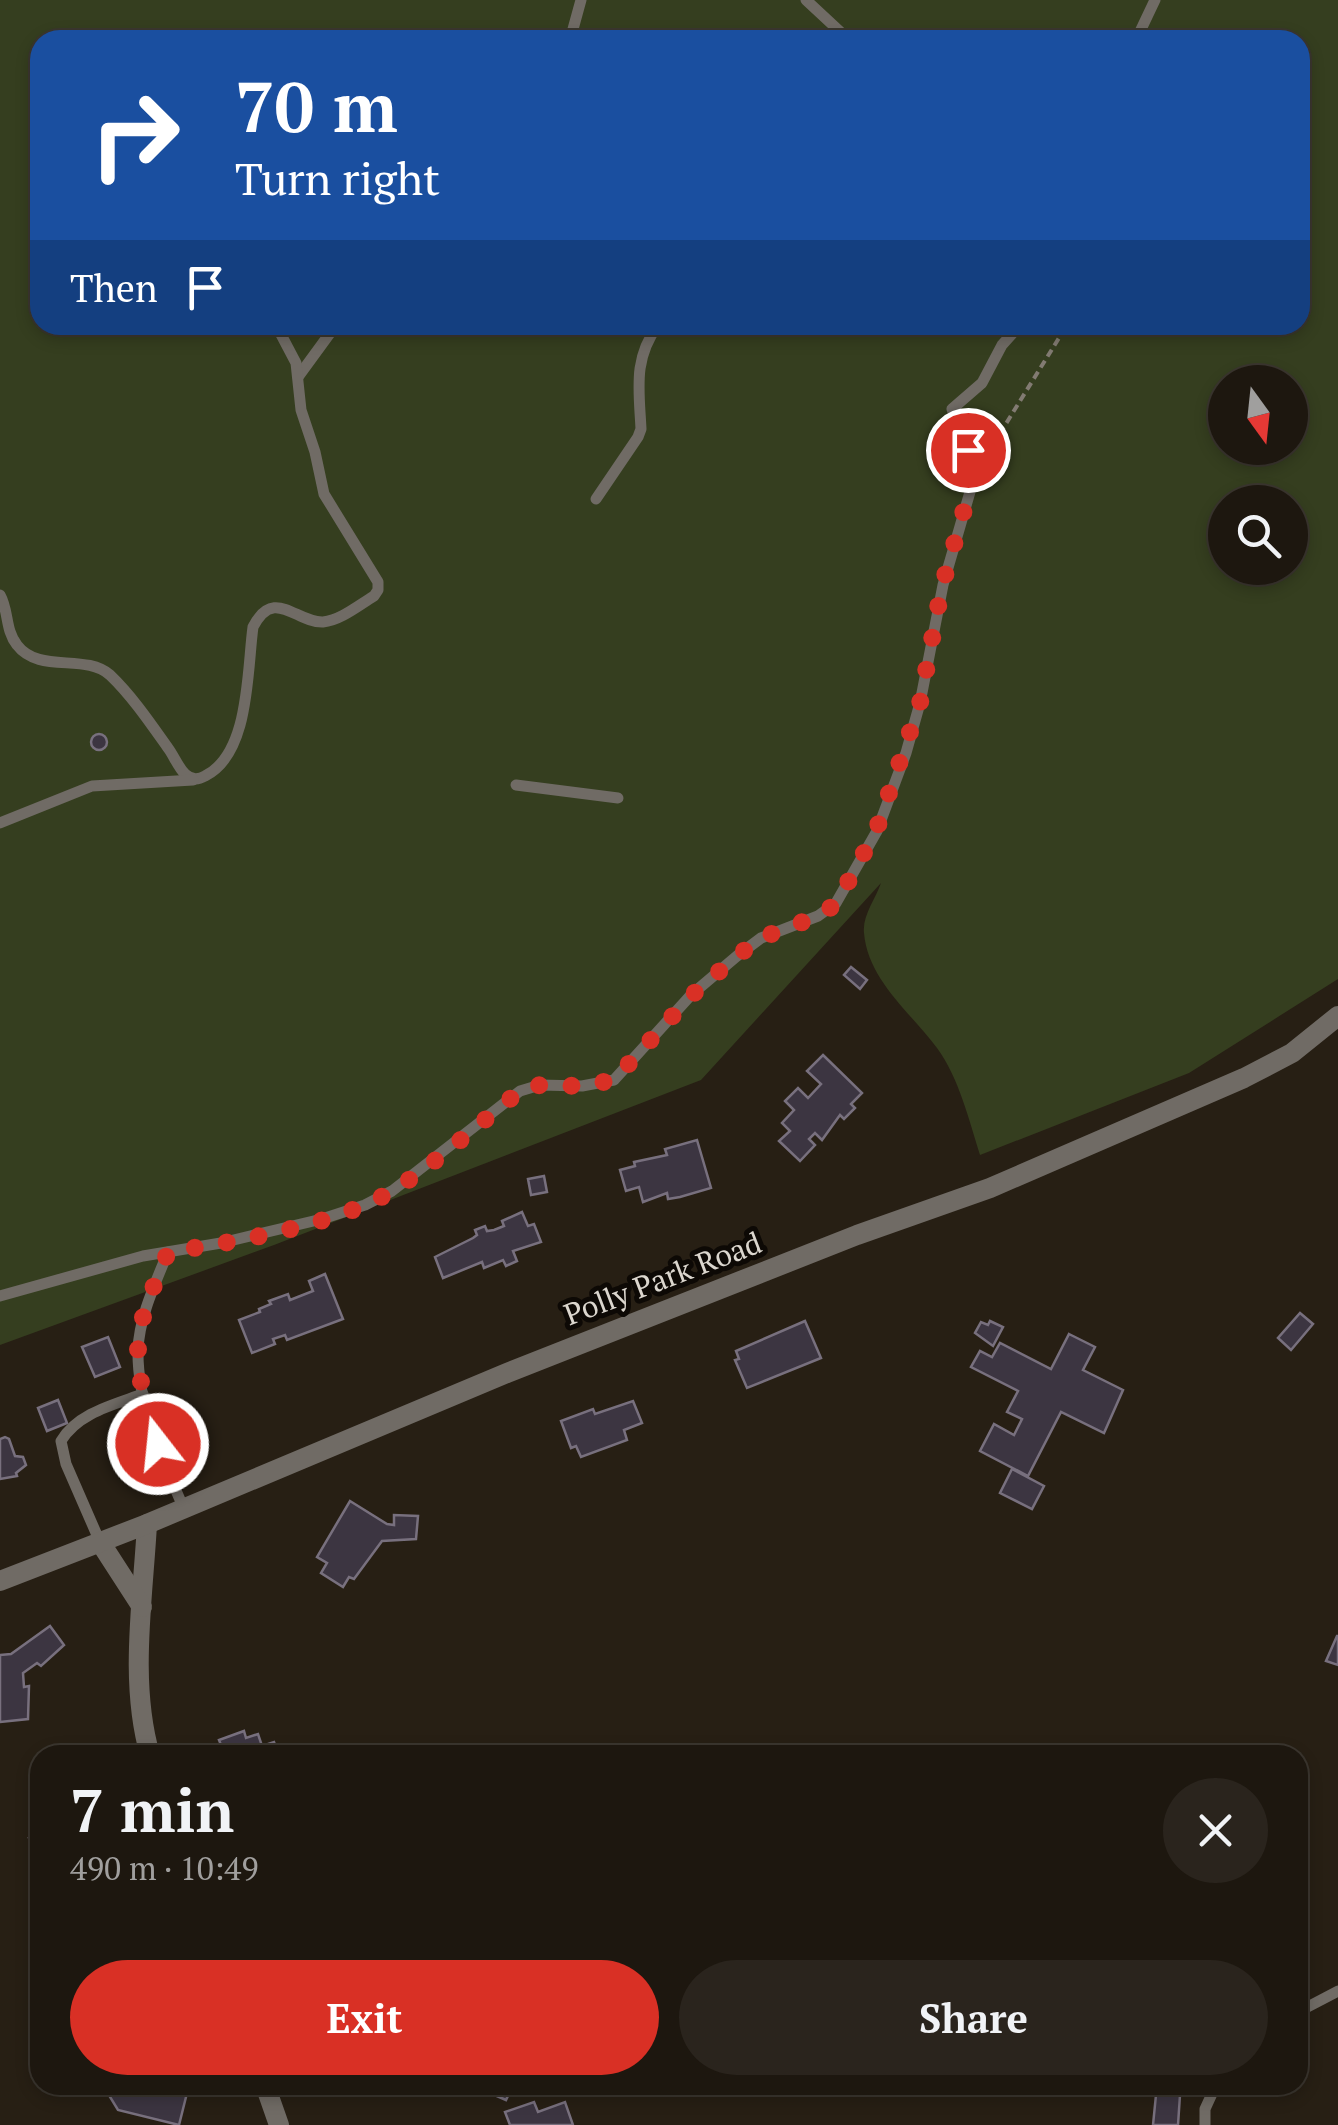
<!DOCTYPE html>
<meta charset="utf-8">
<style>
body{margin:0;font-family:"PT Serif",serif;background:#2a241d;color:#f1f3f6;height:100vh;display:flex;flex-direction:column;font-size:38px;white-space:nowrap}
*{box-sizing:border-box;margin:0}
p{font-size:32px;color:#a09f9e}
.icon{flex:none;width:55px;height:55px;fill:none;stroke:currentColor;stroke-width:2;stroke-linecap:round;stroke-linejoin:round}
.map{position:relative;flex:1;overflow:hidden}
.side{position:absolute;left:30px;top:1745px;width:1278px;height:350px;display:flex;flex-direction:column;background:#1d170f;border-radius:30px;box-shadow:0 5px 15px #0003,0 0 0 2px #3b362f}
.side>*{flex:none}
.top-card{position:absolute;left:30px;top:30px;width:1280px;height:305px;border-radius:30px;box-shadow:0 5px 15px #0003,0 0 0 2px #3b362f;background:#1a4fa0;color:#fff;overflow:hidden}
.needle{width:65px;rotate:165deg}
.buttons{position:absolute;left:1208px;top:365px;display:grid;gap:20px}
.buttons a{display:grid;place-items:center;width:100px;height:100px;border-radius:50%;background:#1d170f;box-shadow:0 5px 15px #0003,0 0 0 2px #3b362f;font-size:50px}
.pin{position:absolute;display:grid;place-items:center;width:85px;height:85px;color:#fff;margin:-42px;border:5px solid #fff;border-radius:50%;box-shadow:0 2px 10px #0007}
.me{position:absolute;width:110px;margin:-55px;rotate:344deg;stroke-linejoin:round;filter:drop-shadow(0 0 8px #0008)}
.turn{display:flex;align-items:center;gap:35px;height:210px;padding:0 40px;font-size:45px}
.turn .icon{width:130px;height:130px;stroke-width:2.5}
.turn b{display:block;font-size:70px;line-height:85px}
.then{display:flex;align-items:center;height:95px;padding:0 40px;background:#0003;gap:20px;font-size:38px}
.round{display:grid;place-items:center;flex:none;width:105px;height:105px;border-radius:52px;background:#2a241d}
.overview{display:flex;align-items:center;justify-content:space-between;height:170px;padding:0 40px}
h1{font-size:60px;font-weight:800;line-height:75px}
.primary-button{display:flex;gap:20px;margin-top:auto;padding:20px 40px}
.primary-button a{flex:1;height:115px;border-radius:60px;background:#d93025;color:#fff;font-size:40px;font-weight:800;line-height:115px;text-align:center}
.primary-button a+a{background:#2a241d;color:#f1f3f6}
.map>svg:first-child{display:block}
</style>
<div class="map">
<svg width="1338" height="2125" viewBox="0 0 1338 2125">
<rect width="100%" height="100%" fill="#271f14"/>
<path fill="#353e1f" fill-rule="evenodd" d="M0 0H1338V979L1189 1073 980 1155C969 1120 959 1078 937 1048 911 1013 868 980 864 933 862 916 876 898 881 883L701 1080 274 1245 0 1345ZM40 40H1300V325H40ZM1225 382H1290V448H1225ZM1225 502H1290V568H1225Z"/>
<g fill="#3c3541" stroke="#78707e" stroke-width="2.5">
<circle cx="99" cy="742" r="8"/>
<polygon points="851,967 867,980 860,989 844,975"/>
<polygon points="823,1055 862,1093 851,1104 855,1108 844,1119 840,1115 822,1140 815,1133 809,1139 815,1145 800,1161 779,1141 790,1131 782,1123 794,1110 785,1101 798,1088 808,1098 821,1084 807,1071"/>
<polygon points="697,1140 711,1188 680,1197 668,1199 667,1193 643,1202 639,1187 626,1191 620,1170 635,1166 634,1162 667,1155 665,1149"/>
<polygon points="544,1176 547,1192 531,1195 528,1179"/>
<polygon points="522,1212 528,1226 534,1224 541,1242 513,1251 517,1261 506,1266 503,1260 484,1268 482,1262 443,1278 435,1257 473,1238 477,1235 475,1230 485,1226 487,1231 494,1230 504,1226 502,1221"/>
<polygon points="325,1274 343,1319 287,1340 285,1335 273,1339 275,1344 252,1353 239,1320 260,1312 259,1309 271,1304 269,1301 288,1294 290,1300 313,1291 309,1281"/>
<polygon points="1300,1313 1313,1324 1291,1350 1278,1338"/>
<polygon points="805,1321 821,1358 747,1388 735,1360 739,1359 736,1351"/>
<polygon points="990,1321 1003,1327 993,1346 975,1333 981,1322 988,1325"/>
<polygon points="1069,1334 1095,1347 1083,1370 1123,1390 1104,1433 1061,1412 1028,1476 980,1451 994,1424 1014,1435 1022,1419 1007,1412 1018,1391 971,1367 980,1351 992,1357 1000,1343 1051,1369"/>
<polygon points="108,1337 120,1367 95,1377 82,1347"/>
<polygon points="58,1400 67,1423 47,1431 38,1408"/>
<polygon points="633,1401 642,1423 624,1430 627,1440 581,1457 576,1446 571,1448 561,1421 593,1409 595,1414"/>
<polygon points="5,1437 9,1439 15,1456 23,1457 26,1465 16,1473 17,1476 0,1479 0,1439"/>
<polygon points="1012,1469 1044,1486 1032,1509 1000,1493"/>
<polygon points="350,1501 387,1524 394,1525 394,1515 418,1516 416,1539 382,1541 354,1579 349,1577 343,1587 321,1573 327,1563 317,1557"/>
<polygon points="50,1626 64,1645 41,1666 37,1663 23,1673 24,1687 29,1686 28,1719 0,1722 0,1655 11,1654"/>
<polygon points="1337,1636 1338,1636 1338,1665 1326,1661"/>
<polygon points="244,1731 246,1738 258,1734 262,1746 274,1742 279,1755 225,1755 219,1740"/>
<polygon points="40,1834 40,1868 29,1838"/>
<polygon points="91,2085 154,2085 187,2093 179,2125 118,2110 104,2087 93,2091"/>
<polygon points="485,2085 513,2085 506,2100 483,2090"/>
<polygon points="1157,2085 1178,2085 1174,2091 1180,2095 1178,2125 1153,2125"/>
<polygon points="534,2102 538,2112 565,2102 573,2125 510,2125 505,2112"/>
</g>
<g fill="none" stroke-linecap="round" stroke-linejoin="round">
<polyline stroke="#827b72" stroke-width="4" stroke-dasharray="8 5" stroke-linecap="butt" points="986,456 1067,325"/>
<g stroke="#706b65" stroke-width="11">
<polyline points="806,0 849,40"/>
<polyline points="570,40 581,0"/>
<polyline points="1136,40 1155,0"/>
<polyline points="298,377 336,325"/>
<path d="M596 499 638 437 641 429C639 389 633 359 658 325"/>
<path d="M0 595C9 611 5 630 17 645 39 674 85 653 110 675 132 696 151 724 168 748 174 756 178 767 185 774 191 780 198 780 205 776 250 754 247 670 253 627 274 586 296 623 323 622 341 620 359 605 374 596L378 590V582L324 494 315 452 301 410 296 363 276 325"/>
<polyline points="516,785 618,798"/>
<polyline points="0,823 92,786 193,780"/>
<path d="M168 1252C156 1282 139 1317 138 1350 137 1405 163 1460 184 1509"/>
<polyline points="0,1296 143,1256 221,1243 322,1219 365,1205 392,1191 520,1091 540,1085 582,1086 614,1080 691,995 737,956 761,938 818,916 836,903 877,831 906,753 920,703 943,585 972,485 975,472 952,409 982,383 1002,345 1020,325"/>
<path d="M100 1542 66 1464 61 1441C78 1413 113 1405 143 1394"/>
<polyline points="1298,2012 1338,1991"/>
<polyline points="1205,2125 1205,2109 1216,2085"/>
</g>
<g stroke="#706b65" stroke-width="20">
<path d="M147 1524C143 1599 129 1682 150 1755"/>
<polyline points="100,1542 142,1607"/>
<polyline points="265,2085 279,2125"/>
</g>
<polyline stroke="#706b65" stroke-width="20" points="0,1581 147,1524 507,1373 857,1235 990,1188 1244,1078 1292,1053 1338,1016"/>
</g>
<g fill="none" stroke-linecap="round" stroke-linejoin="round">
<path stroke="#d93025" stroke-width="18" stroke-dasharray="0 32.4" d="M158 1444C149 1414 138 1383 138 1351 138 1317 156 1282 168 1252 233 1242 335 1226 392 1191 434 1165 481 1122 520 1091L540 1085 582 1086 614 1080 691 996 737 956 761 938 818 916 836 904 876 831 920 703 942 586 975 472 968 450"/>
</g>
<g text-anchor="middle" stroke-width="10" stroke-linejoin="round" paint-order="stroke">
<g font-size="30" fill="#dbd6ce" stroke="#0d0905">
<text transform="translate(663 1279) rotate(-21)" y="10">Polly Park Road</text>
</g>
</g>
</svg>
<div class="buttons">
<a><svg class="needle" viewBox="-14 -14 28 28"><path d="M0-13l5 13h-10z" fill="#e53935"/><path d="M0 13l5-13h-10z" fill="#a09f9e"/></svg></a>
<a><svg class="icon" aria-label="search" viewBox="0 0 24 24"><circle cx="10" cy="10" r="6"/><path d="M15 15l6 6"/></svg></a>
</div>
<div class="pin" style="left:968px;top:450px;background:#d93025"><svg class="icon" aria-label="arrive" viewBox="0 0 24 24"><path d="M6 21V4h12l-3 4 3 4H6"/></svg></div>
<svg class="me" style="left:158px;top:1444px" viewBox="-20 -20 40 40"><circle r="17" fill="#d93025" stroke="#fff" stroke-width="3"/><path d="M0-11L8 9 0 5-8 9z" fill="#fff"/></svg>
<div class="top-card">
<div class="turn"><svg class="icon" aria-label="right" viewBox="0 0 24 24"><path d="M7 20v-9h11M14 6l5 5-5 5"/></svg><div><b>70 m</b>Turn right</div></div>
<div class="then">Then<svg class="icon" aria-label="arrive" viewBox="0 0 24 24"><path d="M6 21V4h12l-3 4 3 4H6"/></svg></div>
</div>
<section class="side">
<div class="overview"><div><h1>7 min</h1><p>490 m · 10:49</p></div><a class="round"><svg class="icon" aria-label="close" viewBox="0 0 24 24"><path d="M6 6l12 12M18 6L6 18"/></svg></a></div>
<div class="primary-button"><a>Exit</a><a>Share</a></div>
</section>
</div>
